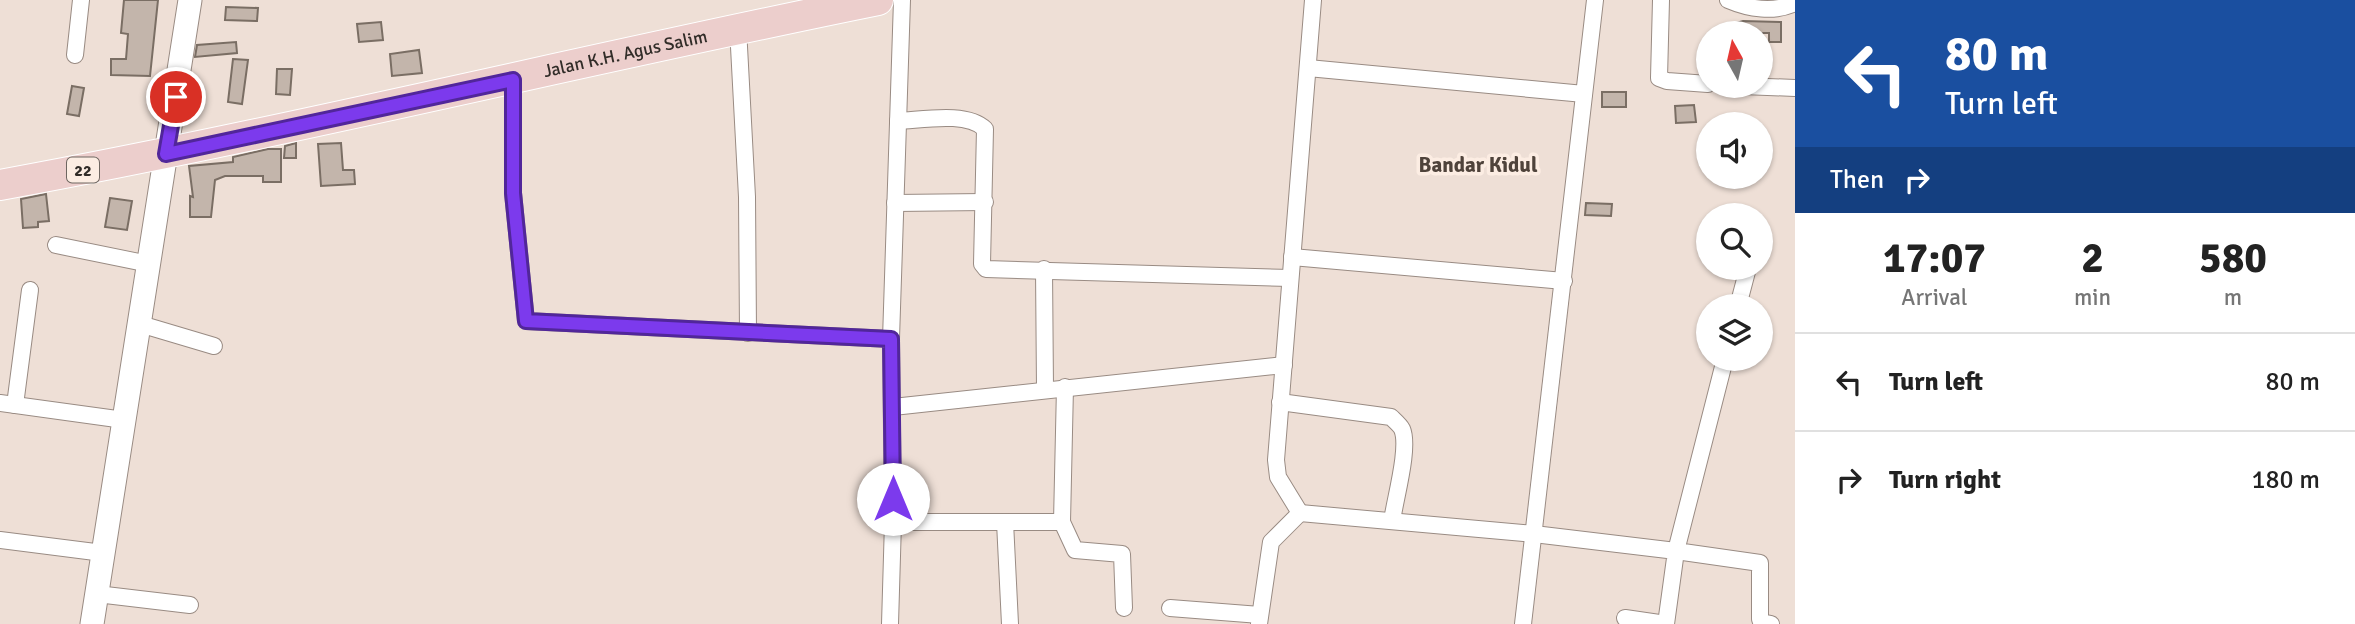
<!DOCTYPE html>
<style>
body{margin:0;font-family:Signika,sans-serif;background:#f2f2f2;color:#222;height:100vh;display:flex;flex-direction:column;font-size:26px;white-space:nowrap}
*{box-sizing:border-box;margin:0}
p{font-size:23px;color:#767676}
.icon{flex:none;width:38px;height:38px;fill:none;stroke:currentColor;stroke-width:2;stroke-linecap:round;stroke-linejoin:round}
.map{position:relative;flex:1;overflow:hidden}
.side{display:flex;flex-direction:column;background:#fff;width:560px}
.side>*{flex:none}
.top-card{background:#1a4fa0;color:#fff;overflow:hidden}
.needle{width:46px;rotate:352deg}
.controls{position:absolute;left:1696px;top:21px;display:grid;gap:14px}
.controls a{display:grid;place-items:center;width:77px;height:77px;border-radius:50%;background:#fff;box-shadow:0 2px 5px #0004;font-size:35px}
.pin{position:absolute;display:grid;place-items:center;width:60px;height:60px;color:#fff;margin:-30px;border:4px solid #fff;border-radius:50%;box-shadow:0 2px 7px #0007}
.me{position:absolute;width:77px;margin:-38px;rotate:0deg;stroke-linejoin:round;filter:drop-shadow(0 0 5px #0008)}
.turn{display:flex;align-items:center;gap:24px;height:147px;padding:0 35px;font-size:32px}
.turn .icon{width:91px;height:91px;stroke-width:2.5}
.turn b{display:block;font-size:49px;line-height:60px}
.then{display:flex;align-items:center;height:66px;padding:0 35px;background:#0003;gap:14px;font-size:26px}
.eta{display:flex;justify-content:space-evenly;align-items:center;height:119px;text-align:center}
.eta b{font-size:42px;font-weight:800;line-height:49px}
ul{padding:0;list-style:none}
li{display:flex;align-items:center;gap:21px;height:98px;padding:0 35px;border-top:2px solid #e0e0e0}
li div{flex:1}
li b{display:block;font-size:26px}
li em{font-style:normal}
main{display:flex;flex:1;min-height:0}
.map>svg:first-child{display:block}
</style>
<main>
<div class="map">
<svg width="1795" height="624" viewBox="0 0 1795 624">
<rect width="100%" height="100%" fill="#eedfd6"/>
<g fill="#c3b5ab" stroke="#7a6e64" stroke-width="2">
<polygon points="124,0 158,0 150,76 111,75 111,59 126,59 128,34 121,33"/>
<polygon points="226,7 258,8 257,21 225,20"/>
<polygon points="1743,21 1781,22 1781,42 1769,42 1769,33 1733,33 1733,24"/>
<polygon points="381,22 383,40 359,42 357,24"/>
<polygon points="236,42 237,53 195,57 197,45"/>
<polygon points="419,50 422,73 392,76 390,54"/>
<polygon points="233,59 248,60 242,104 228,102"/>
<polygon points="277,69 292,69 290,95 276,94"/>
<polygon points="72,86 84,88 79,116 67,114"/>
<rect x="1602" y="92" width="24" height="15"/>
<polygon points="1694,105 1696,122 1676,123 1675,106"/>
<polygon points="296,143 296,158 284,158 285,146"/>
<polygon points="341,143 343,170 354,170 355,184 321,186 318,144"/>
<polygon points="268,149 281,149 281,182 263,182 263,176 225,176 215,180 211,217 190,217 190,196 193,197 189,166 233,162 233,157"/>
<polygon points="46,194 49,221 38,222 38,227 23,228 21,199"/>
<polygon points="110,198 132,201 127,230 105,227"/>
<polygon points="1586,203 1612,204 1611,216 1585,215"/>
</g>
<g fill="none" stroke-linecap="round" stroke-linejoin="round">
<defs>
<g id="street">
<polyline points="1661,0 1659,78 1667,81 1708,84"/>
<path d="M1728 0C1749 9 1774 13 1795 3"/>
<polyline points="738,28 747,197 748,333"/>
<polyline points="75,55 81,0"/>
<polyline points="1308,68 1584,94"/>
<polyline points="513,80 513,193 526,321 891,339"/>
<polyline points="1742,86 1795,88"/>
<path d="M898 121C922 120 967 111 985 129L982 264 986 269 1290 278"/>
<polyline points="895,203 985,202"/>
<polyline points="56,245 149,264"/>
<polyline points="1292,257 1564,281"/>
<polyline points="1044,269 1045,389"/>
<polyline points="1738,306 1748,268"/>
<polyline points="140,324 214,346"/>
<polyline points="1725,359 1676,551 1760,563 1760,619 1761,622 1771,624"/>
<path d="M1280 402 1391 417C1394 420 1400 425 1402 429 1410 447 1395 499 1392 521"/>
<polyline points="0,403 124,420"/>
<polyline points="15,405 30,290"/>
<polyline points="893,407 1284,365"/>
<polyline points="1300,513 1534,534 1676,551 1666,624"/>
<polyline points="893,522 1062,522 1065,387"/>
<polyline points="1005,522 1010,624"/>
<polyline points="1062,522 1075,550 1122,554 1124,608"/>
<polyline points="0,540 103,553"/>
<polyline points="97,594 190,605"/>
<polyline points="1170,608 1260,615"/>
<polyline points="1625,618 1666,624"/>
<polyline points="890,624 893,522 891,339 902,0"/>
<polyline points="1259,624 1271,542 1300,513 1278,477 1276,460 1313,0"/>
<polyline points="1523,624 1595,0"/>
</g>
<polyline id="secondary" points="92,624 190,0"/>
<g id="highway">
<path id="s1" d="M0 185C295 131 585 59 878 0"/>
</g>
</defs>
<use href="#street" stroke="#998b83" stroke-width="18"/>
<use href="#secondary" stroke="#998b83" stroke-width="25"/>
<use href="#highway" stroke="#fff" stroke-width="32"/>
<use href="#street" stroke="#fff" stroke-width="16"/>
<use href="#secondary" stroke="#fff" stroke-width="23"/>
<use href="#highway" stroke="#eccecc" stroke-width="30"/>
</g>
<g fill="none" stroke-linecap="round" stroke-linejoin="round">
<defs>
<polyline id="route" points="176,97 166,154 513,80 513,193 526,321 891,339 893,499"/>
</defs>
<use href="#route" stroke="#51269a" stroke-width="18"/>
<use href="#route" stroke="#7c3aed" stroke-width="12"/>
</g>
<g text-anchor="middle" stroke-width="7" stroke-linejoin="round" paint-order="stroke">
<rect fill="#fcede3" stroke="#6e6660" stroke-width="2" x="67" y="157.5" width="32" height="25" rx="5"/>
<g font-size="16" font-weight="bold" fill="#312c28">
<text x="83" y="176">22</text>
</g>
<g font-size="18" fill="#312c28" stroke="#fcede3">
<text dy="6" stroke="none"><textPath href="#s1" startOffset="639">Jalan K.H. Agus Salim</textPath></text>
</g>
<g font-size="21" font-weight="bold" fill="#4f433b" stroke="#fcede3">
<text x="1478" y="172">Bandar Kidul</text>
</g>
</g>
</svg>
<div class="controls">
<a><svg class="needle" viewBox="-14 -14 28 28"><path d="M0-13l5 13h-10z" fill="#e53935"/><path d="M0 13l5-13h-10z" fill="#767676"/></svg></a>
<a><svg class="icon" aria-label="sound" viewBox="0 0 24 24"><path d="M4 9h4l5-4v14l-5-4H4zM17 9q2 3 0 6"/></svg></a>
<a><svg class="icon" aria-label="search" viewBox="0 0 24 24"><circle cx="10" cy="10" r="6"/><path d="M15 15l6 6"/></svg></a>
<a><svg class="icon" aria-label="layers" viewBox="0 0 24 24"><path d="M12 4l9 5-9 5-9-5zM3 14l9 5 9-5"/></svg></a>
</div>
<div class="pin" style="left:176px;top:97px;background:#d93025"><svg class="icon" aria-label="arrive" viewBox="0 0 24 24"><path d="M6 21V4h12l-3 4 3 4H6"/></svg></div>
<svg class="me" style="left:893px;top:499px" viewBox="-20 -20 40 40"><circle r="19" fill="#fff"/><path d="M0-13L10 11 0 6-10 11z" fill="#7c3aed"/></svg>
</div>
<section class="side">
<div class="top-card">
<div class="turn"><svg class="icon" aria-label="left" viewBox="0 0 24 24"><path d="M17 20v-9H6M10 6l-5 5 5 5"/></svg><div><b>80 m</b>Turn left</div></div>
<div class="then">Then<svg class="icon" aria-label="right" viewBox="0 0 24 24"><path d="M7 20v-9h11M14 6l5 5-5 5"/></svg></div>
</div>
<div class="eta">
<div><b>17:07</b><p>Arrival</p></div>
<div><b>2</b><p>min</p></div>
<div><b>580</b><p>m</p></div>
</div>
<ul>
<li><svg class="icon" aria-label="left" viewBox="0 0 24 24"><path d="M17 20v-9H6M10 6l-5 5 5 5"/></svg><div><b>Turn left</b></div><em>80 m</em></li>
<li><svg class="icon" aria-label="right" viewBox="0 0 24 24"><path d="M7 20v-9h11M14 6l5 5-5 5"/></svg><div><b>Turn right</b></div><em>180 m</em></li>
</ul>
</section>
</main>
